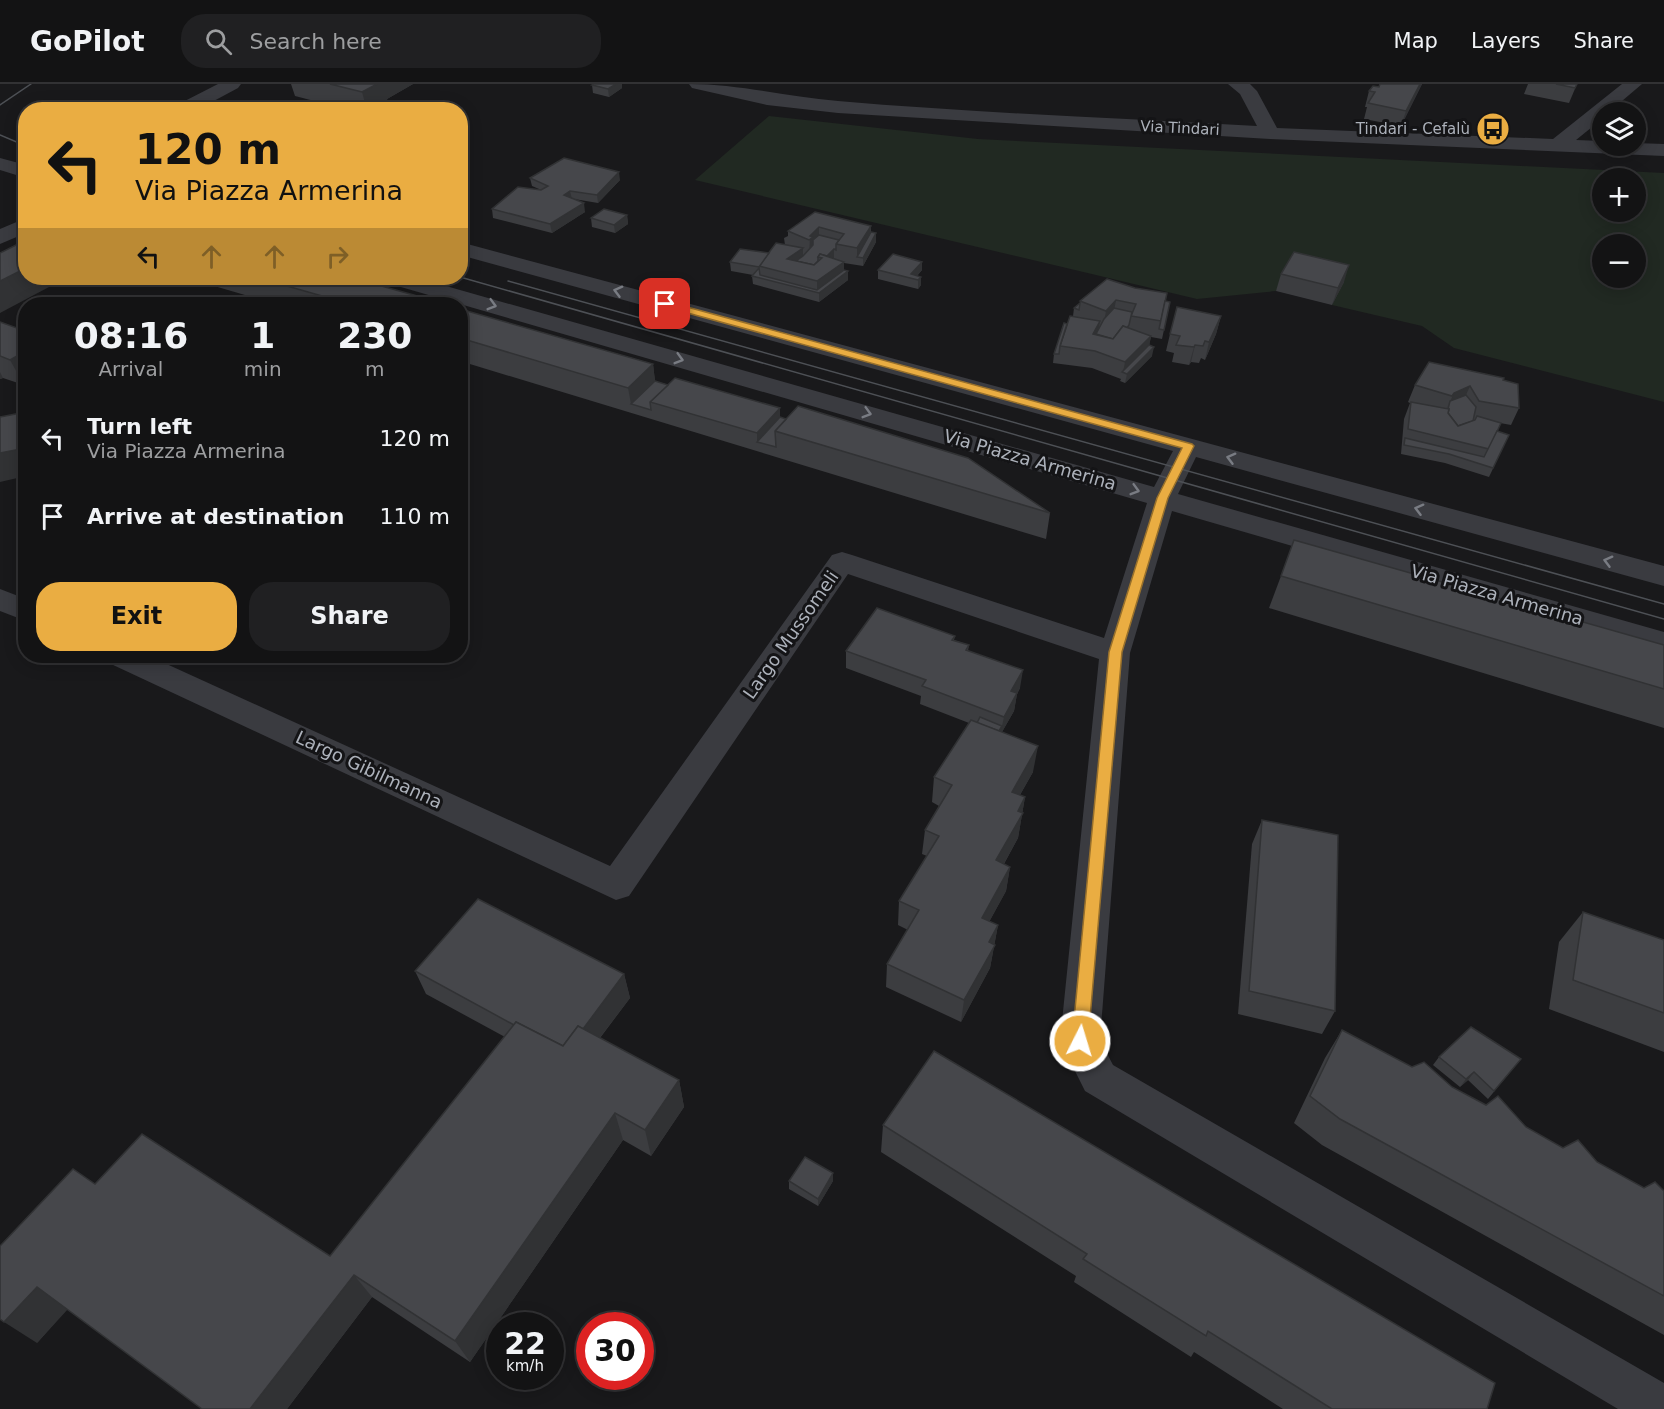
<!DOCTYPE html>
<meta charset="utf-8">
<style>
body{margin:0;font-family:"DejaVu Sans",sans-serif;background:#202022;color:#f1f3f6;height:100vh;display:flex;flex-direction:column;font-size:22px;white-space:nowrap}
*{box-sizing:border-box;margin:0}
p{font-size:20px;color:#9d9ea0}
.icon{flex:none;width:33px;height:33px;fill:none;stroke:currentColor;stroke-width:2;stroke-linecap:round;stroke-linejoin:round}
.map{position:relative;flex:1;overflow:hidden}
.details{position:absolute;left:18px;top:213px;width:450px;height:366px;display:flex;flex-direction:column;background:#131314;border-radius:24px;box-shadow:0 3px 15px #0003,0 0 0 2px #323234}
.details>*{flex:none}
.hud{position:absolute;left:18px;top:18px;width:450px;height:183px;border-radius:24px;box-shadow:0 3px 15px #0003,0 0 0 2px #323234;background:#eaad42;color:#111;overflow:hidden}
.tools{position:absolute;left:1592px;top:18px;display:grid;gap:12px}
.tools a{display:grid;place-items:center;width:54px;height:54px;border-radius:50%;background:#131314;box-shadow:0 3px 15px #0003,0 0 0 2px #323234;font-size:30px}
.speed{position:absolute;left:486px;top:1228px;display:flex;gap:12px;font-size:30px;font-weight:700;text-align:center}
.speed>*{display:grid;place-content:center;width:78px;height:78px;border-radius:50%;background:#131314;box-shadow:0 3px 15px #0003,0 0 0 2px #323234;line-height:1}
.speed small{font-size:15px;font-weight:400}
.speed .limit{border:9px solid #d22;background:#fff;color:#111}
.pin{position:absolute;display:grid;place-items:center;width:51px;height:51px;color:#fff;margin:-26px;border-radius:12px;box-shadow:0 3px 9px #0006}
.me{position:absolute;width:66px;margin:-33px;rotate:5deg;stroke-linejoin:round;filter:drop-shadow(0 0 4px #0008)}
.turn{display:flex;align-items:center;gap:21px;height:126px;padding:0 18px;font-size:27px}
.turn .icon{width:78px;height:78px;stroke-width:2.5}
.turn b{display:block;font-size:42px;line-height:51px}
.lanes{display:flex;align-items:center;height:57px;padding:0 18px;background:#0003;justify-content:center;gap:30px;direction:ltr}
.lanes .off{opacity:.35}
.eta{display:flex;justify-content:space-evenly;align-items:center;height:102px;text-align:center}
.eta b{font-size:36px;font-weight:800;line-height:42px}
.button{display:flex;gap:12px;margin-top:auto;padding:12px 18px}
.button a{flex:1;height:69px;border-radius:24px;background:#eaad42;color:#111;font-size:24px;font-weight:800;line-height:69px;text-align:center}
.button a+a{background:#202022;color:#f1f3f6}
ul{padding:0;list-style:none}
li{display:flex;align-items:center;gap:18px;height:78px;padding:0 18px}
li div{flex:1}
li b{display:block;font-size:22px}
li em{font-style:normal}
header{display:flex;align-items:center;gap:36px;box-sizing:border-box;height:84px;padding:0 30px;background:#131314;border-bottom:2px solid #323234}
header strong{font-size:28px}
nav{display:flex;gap:33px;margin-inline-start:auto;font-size:21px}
.search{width:420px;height:54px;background:#202022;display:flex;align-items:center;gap:15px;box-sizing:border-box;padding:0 21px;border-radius:24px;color:#9d9ea0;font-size:22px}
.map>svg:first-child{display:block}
</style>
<header>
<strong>GoPilot</strong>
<div class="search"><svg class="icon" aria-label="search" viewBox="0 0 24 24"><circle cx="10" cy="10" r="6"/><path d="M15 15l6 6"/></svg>Search here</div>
<nav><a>Map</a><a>Layers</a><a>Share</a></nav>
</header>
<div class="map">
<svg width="1664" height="1325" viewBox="0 0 1664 1325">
<rect width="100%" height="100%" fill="#19191b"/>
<path fill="#212922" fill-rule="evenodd" d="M769 32 978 55 1664 89V318L1454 264 1422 242 1332 221 1343 199 1289 185 1276 207 1197 215 695 96ZM1602 94H1635V128H1602ZM1602 160H1635V194H1602Z"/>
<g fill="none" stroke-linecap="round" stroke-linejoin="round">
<g fill="#3a3b40" fill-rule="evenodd">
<polygon points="218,0 241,0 238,4 197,26 173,26 175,22"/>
<path d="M689 0C739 0 788 13 838 17 977 29 1118 34 1257 42L1240 10 1228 0H1250L1257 7 1277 44 1553 55 1622 0H1642L1609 28H1602V35L1576 56 1602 57V62H1635V59L1664 60V72L1270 55 838 29 767 21 692 4Z"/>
<polygon points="0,74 26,81 26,94 0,86"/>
<polygon points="26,134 26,149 0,160 0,145"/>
<polygon points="460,158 1664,482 1664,502 1196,373 1178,410 1664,548 1664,570 1172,427 1130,569 1100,956 1113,981 1664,1299 1664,1325 1618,1325 1085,1007 1060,957 1099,575 848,490 629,812 616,816 111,580 107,572 149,572 610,782 832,471 842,468 852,471 1104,554 1147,419 387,199 384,194 418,194 1154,403 1173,367 460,171"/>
<polygon points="0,505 26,515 26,537 0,527"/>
</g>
<g stroke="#4d5055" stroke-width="1.5">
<polyline points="0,21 31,0"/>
<polyline points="0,51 26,62"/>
<polyline points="460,193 1664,535"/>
<polyline points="508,197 1664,520"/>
</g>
</g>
<g fill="#3c3d40">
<polygon points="291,0 413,0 387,15 388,19 377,26 349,26 295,12"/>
<polygon points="594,0 622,0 622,4 609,13 593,9 592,1"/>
<polygon points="1380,0 1422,0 1401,42 1364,35 1367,23 1365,23 1369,7 1379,3"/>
<polygon points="1528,0 1577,0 1569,19 1524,10"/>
<polygon points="530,94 620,96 598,119 574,115 585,128 552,149 493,134 492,125 539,105 532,102"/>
<polygon points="815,128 871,142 871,148 876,149 876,158 863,182 844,179 844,186 848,187 848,196 819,218 753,200 752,192 753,191 731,187 730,178 769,169 785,161 784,154 788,152 788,147"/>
<polygon points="627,131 628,140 615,149 592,143 591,134"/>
<polygon points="878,186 922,186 917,192 921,201 918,205 878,195"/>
<polygon points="1281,190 1344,198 1332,221 1276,207"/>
<polygon points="187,194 353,194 446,220 276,220"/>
<polygon points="1107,195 1165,217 1170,218 1162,255 1151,253 1149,261 1152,272 1125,299 1120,297 1121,295 1092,284 1053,279 1054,270 1067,240 1073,232 1074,224 1080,219 1080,217"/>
<polygon points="460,225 653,280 655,297 780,333 1050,429 1046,455 460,277"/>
<polygon points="1221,232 1216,250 1205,276 1201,274 1199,279 1191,278 1189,281 1172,278 1174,269 1166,267 1170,250"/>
<polygon points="0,238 25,247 26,246 26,300 24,301 3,294 0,295"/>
<polygon points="1503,296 1519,324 1511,341 1500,339 1497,347 1509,351 1489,393 1445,379 1401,370 1404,335 1410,319 1408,318 1415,301"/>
<polygon points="1281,492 1664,561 1664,644 1269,524"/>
<polygon points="955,552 954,556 969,561 968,567 1020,604 1017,610 1014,627 1002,648 1033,688 1020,711 1025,713 1018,754 1004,780 1010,783 1006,807 989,838 998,841 990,884 961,938 886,903 887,880 908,846 898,841 899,817 927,772 922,770 925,746 939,722 932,718 934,693 969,639 920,620 921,612 846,584 846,567"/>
<polygon points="1262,736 1335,927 1322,950 1238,930 1252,760"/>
<polygon points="1583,828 1664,856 1664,968 1549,925 1559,858"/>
<polygon points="415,887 624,890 630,914 600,954 679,996 684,1023 651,1072 623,1056 470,1278 372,1213 287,1325 202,1325 67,1225 37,1259 95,1100 330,1172 505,953 426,910"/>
<polygon points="1342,946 1526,1043 1563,1064 1597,1078 1644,1104 1664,1107 1664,1251 1322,1061 1294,1039 1325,974"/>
<polygon points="1439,973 1521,975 1488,1015 1468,996 1460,1003 1433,981"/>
<polygon points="883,1041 1487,1325 1283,1325 1194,1268 1191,1273 1074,1198 1076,1192 881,1068"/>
<polygon points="833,1089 833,1097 818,1122 789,1105 789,1097"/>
</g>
<g fill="#313234">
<polygon points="377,0 413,0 387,15 388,19 377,26 367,26 362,8"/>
<polygon points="616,0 622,0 622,4 609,13 608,5"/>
<polygon points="1420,0 1422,0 1401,42 1406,27"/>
<polygon points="619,88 620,96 598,119 597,111"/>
<polygon points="570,107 572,115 564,111"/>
<polygon points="584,119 585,128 552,149 550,140"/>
<polygon points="627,131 628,140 615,149 614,141"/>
<polygon points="871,142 870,159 857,173 857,164"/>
<polygon points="819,143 819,159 809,173 810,152"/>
<polygon points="876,149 876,158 863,182 863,174"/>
<polygon points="803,164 803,181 787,175"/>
<polygon points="834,165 834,174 822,177"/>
<polygon points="844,178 844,190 848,187 848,196 819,218 819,209 817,209 817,197"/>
<polygon points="922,178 922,186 914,195 911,190"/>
<polygon points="1349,181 1344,198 1332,221 1338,204"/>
<polygon points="26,184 26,194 66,194 0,229 0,197"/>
<polygon points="921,193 921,201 918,205 918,196"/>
<polygon points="1116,216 1113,233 1103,244 1106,227"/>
<polygon points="1221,232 1216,250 1205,276 1209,258"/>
<polygon points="1100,237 1097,254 1091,258 1090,267 1093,250"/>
<polygon points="1151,252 1148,269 1154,263 1152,272 1125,299 1127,290 1123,288 1125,278"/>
<polygon points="1195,261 1191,278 1189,281 1194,263"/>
<polygon points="26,267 26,300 24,301 10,276"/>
<polygon points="653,280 656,306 631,320 628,304"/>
<polygon points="0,288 3,294 0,295"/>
<polygon points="1470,302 1462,320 1450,317 1444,330 1454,309"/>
<polygon points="780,324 780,342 757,358 757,349"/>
<polygon points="26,364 26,392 0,398 0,369"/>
<polygon points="1023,586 1020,604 1017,610 1014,627 991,667 992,658 1002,642 1004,633 1011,607"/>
<polygon points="1038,662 1033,688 1007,733 1012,708"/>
<polygon points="1025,713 1018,754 992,801 996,776 1018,727"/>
<polygon points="1010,783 1006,807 978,858 982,834"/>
<polygon points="998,841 990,884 961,938 964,916 989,858"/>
<polygon points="624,890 630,914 572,990 565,968"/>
<polygon points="1474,988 1468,996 1460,1003 1466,995"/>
<polygon points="679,996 684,1023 651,1072 645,1046"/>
<polygon points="615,1029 623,1056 470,1278 455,1257"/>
<polygon points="833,1089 833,1097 818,1122 818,1115"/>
<polygon points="354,1191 372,1213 287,1325 250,1325"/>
<polygon points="37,1203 68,1225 37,1259 4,1238"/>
</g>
<g fill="#46474b" stroke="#313234" stroke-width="1.5">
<polygon points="330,0 377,0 362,8"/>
<polygon points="594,0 616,0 608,5 592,1"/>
<polygon points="1380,0 1420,0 1406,27 1368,19 1375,8 1369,7 1373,2 1379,3"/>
<polygon points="1556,0 1577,0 1575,4"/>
<polygon points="564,74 619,88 597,111 570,107 564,111 584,119 550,140 492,125 518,103 541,106 548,102 530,94"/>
<polygon points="604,125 627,131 614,141 591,134"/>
<polygon points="815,128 871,142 857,164 836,160 844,150 819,143 810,152 813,153 809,156 788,147"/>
<polygon points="871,148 876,149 863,174 857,173"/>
<polygon points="819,151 839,156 836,160 836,166 834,165 827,172 820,170 818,173 818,177 814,181 796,177 803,172 813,161 813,156"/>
<polygon points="26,156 26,184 0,197 0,169"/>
<polygon points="776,159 803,164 787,175 814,181 822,174 818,173 820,170 844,178 817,197 759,182"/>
<polygon points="740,165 769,169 759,183 730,178"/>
<polygon points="1294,168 1349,181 1338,204 1281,190"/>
<polygon points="893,170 922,178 911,190 921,193 918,196 878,186"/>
<polygon points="759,184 760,191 817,206 844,186 848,187 819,209 752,192"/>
<polygon points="259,194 353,194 446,220 350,220"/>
<polygon points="1107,195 1135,204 1167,209 1161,237 1131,232 1136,220 1116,216 1106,227 1080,217"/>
<polygon points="1165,217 1170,218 1164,246 1159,245"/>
<polygon points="1080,219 1079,226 1074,224"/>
<polygon points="1177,223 1221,232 1209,258 1205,257 1203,262 1195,261 1194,263 1176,261 1180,252 1170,250"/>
<polygon points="1114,224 1132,228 1129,241 1127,244 1123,242 1113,255 1096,250 1104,235"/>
<polygon points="460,225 653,280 628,304 460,254"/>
<polygon points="1070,232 1100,237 1093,250 1113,255 1123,242 1151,252 1125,278 1095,267 1060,262"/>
<polygon points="0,238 25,247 26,246 26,267 10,276 0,272"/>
<polygon points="1064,239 1067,240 1060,262 1059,270 1054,270"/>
<polygon points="1149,261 1154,263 1127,290 1122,288"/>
<polygon points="1429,278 1504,294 1503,296 1518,300 1519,324 1479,317 1470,302 1454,309 1452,312 1415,301"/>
<polygon points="675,294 780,324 757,349 650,318"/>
<polygon points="655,297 668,301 650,318 651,326 631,320"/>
<polygon points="1466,311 1476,323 1473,337 1458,342 1448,329 1449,325 1448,325 1450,317"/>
<polygon points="1411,318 1449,325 1448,329 1458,342 1475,336 1477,332 1501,339 1489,365 1408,345"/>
<polygon points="798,322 968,374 1050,429 775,347"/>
<polygon points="26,328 26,364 0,369 0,333"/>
<polygon points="780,333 786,335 775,347 776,363 757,358"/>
<polygon points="1497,347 1509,351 1493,384 1449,370 1404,361 1405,354 1484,373"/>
<polygon points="1294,456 1664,561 1664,605 1281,492"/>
<polygon points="877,524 955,552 952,556 969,561 966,566 1023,586 1011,607 1017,609 1004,633 922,602 926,596 846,567"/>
<polygon points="980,633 1002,642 999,647 977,639"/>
<polygon points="971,636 1038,662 1012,708 1025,713 1018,727 1023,729 996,776 1010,783 982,834 998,841 989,858 995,861 964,916 887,880 919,826 899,817 939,752 925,746 952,701 934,693"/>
<polygon points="1262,736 1338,751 1335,927 1249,907"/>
<polygon points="478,815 624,890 583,945 578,942 563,962 516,938 514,941 415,887"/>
<polygon points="1583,828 1664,856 1664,929 1573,896"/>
<polygon points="516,938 563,962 578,942 679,996 645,1046 615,1029 455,1257 354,1191 250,1325 202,1325 37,1203 4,1238 0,1235 0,1162 73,1085 95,1100 142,1050 330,1172"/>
<polygon points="1471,943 1521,975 1494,1007 1474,988 1466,995 1439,973"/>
<polygon points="1342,946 1412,983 1424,978 1452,1003 1486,1021 1498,1012 1526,1043 1563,1064 1578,1056 1597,1078 1644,1104 1655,1098 1664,1107 1664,1212 1340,1035 1310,1012"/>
<polygon points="934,967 1495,1299 1487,1325 1332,1325 1208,1247 1206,1252 1083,1175 1087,1170 883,1041"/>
<polygon points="805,1073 833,1089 818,1115 789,1097"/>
</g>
<defs><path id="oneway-chevron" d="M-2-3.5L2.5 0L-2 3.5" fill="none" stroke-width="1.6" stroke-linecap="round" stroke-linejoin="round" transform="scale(1.5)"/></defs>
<g stroke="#797c83">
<use href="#oneway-chevron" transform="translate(618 207) rotate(-165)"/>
<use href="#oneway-chevron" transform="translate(492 221) rotate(16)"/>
<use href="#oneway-chevron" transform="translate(679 275) rotate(16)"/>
<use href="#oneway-chevron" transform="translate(867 329) rotate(16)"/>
<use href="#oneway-chevron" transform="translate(1231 374) rotate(-165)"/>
<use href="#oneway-chevron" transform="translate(1135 406) rotate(16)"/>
<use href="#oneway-chevron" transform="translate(1419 425) rotate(-165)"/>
<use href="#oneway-chevron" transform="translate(1608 477) rotate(-165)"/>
</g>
<polygon fill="#eaad42" stroke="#98702b" stroke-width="1.5" points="665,217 1192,360 1194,362 1168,414 1122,568 1088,957 1086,962 1080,964 1075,962 1072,957 1109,568 1157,414 1182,364 662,222 660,220"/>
<defs>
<symbol id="bus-disc" viewBox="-11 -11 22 22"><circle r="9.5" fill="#eaad42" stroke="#141416"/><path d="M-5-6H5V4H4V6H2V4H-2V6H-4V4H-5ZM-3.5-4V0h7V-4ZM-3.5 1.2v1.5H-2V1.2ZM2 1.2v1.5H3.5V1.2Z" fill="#111"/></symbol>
</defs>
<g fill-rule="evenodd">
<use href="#bus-disc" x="1474" y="26" width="38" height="38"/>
</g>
<g text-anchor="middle" stroke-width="6" stroke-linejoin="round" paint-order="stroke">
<g font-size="15" fill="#acb1ba" stroke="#141416">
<text transform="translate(1180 44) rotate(3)" y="5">Via Tindari</text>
</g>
<g font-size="15" fill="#acb1ba" stroke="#141416" text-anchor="end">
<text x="1470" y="50">Tindari - Cefalù</text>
</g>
<g font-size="18" fill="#acb1ba" stroke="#141416">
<text transform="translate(1030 376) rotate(16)" y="6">Via Piazza Armerina</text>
<text transform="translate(1497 511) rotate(16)" y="6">Via Piazza Armerina</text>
<text transform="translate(791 551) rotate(-55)" y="6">Largo Mussomeli</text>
<text transform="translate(369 686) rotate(25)" y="6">Largo Gibilmanna</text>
</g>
</g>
</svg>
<div class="tools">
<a><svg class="icon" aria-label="layers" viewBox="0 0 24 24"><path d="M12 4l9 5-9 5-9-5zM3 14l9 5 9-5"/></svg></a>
<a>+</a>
<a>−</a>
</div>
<div class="speed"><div>22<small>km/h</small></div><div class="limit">30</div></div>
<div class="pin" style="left:665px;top:220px;background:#d93025"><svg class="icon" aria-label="arrive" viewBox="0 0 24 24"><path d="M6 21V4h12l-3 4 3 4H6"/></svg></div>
<svg class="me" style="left:1080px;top:957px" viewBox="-20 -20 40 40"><circle r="17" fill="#eaad42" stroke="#fff" stroke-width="3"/><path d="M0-11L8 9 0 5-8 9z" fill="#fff"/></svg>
<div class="hud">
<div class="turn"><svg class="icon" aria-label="left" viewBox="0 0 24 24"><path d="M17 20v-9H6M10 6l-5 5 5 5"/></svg><div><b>120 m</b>Via Piazza Armerina</div></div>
<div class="lanes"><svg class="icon" aria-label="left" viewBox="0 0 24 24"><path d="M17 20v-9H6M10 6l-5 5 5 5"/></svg><svg class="icon off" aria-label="ahead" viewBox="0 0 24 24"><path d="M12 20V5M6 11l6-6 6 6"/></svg><svg class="icon off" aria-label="ahead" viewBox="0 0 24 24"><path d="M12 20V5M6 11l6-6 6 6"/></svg><svg class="icon off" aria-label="right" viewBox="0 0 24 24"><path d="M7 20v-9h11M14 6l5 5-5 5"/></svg></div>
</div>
<section class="details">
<div class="eta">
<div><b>08:16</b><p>Arrival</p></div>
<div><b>1</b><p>min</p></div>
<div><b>230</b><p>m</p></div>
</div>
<ul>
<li><svg class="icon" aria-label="left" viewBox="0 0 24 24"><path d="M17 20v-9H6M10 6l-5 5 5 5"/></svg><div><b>Turn left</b><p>Via Piazza Armerina</p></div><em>120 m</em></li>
<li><svg class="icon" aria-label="arrive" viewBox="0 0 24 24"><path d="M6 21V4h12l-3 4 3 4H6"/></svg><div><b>Arrive at destination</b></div><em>110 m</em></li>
</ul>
<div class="button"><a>Exit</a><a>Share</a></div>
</section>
</div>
